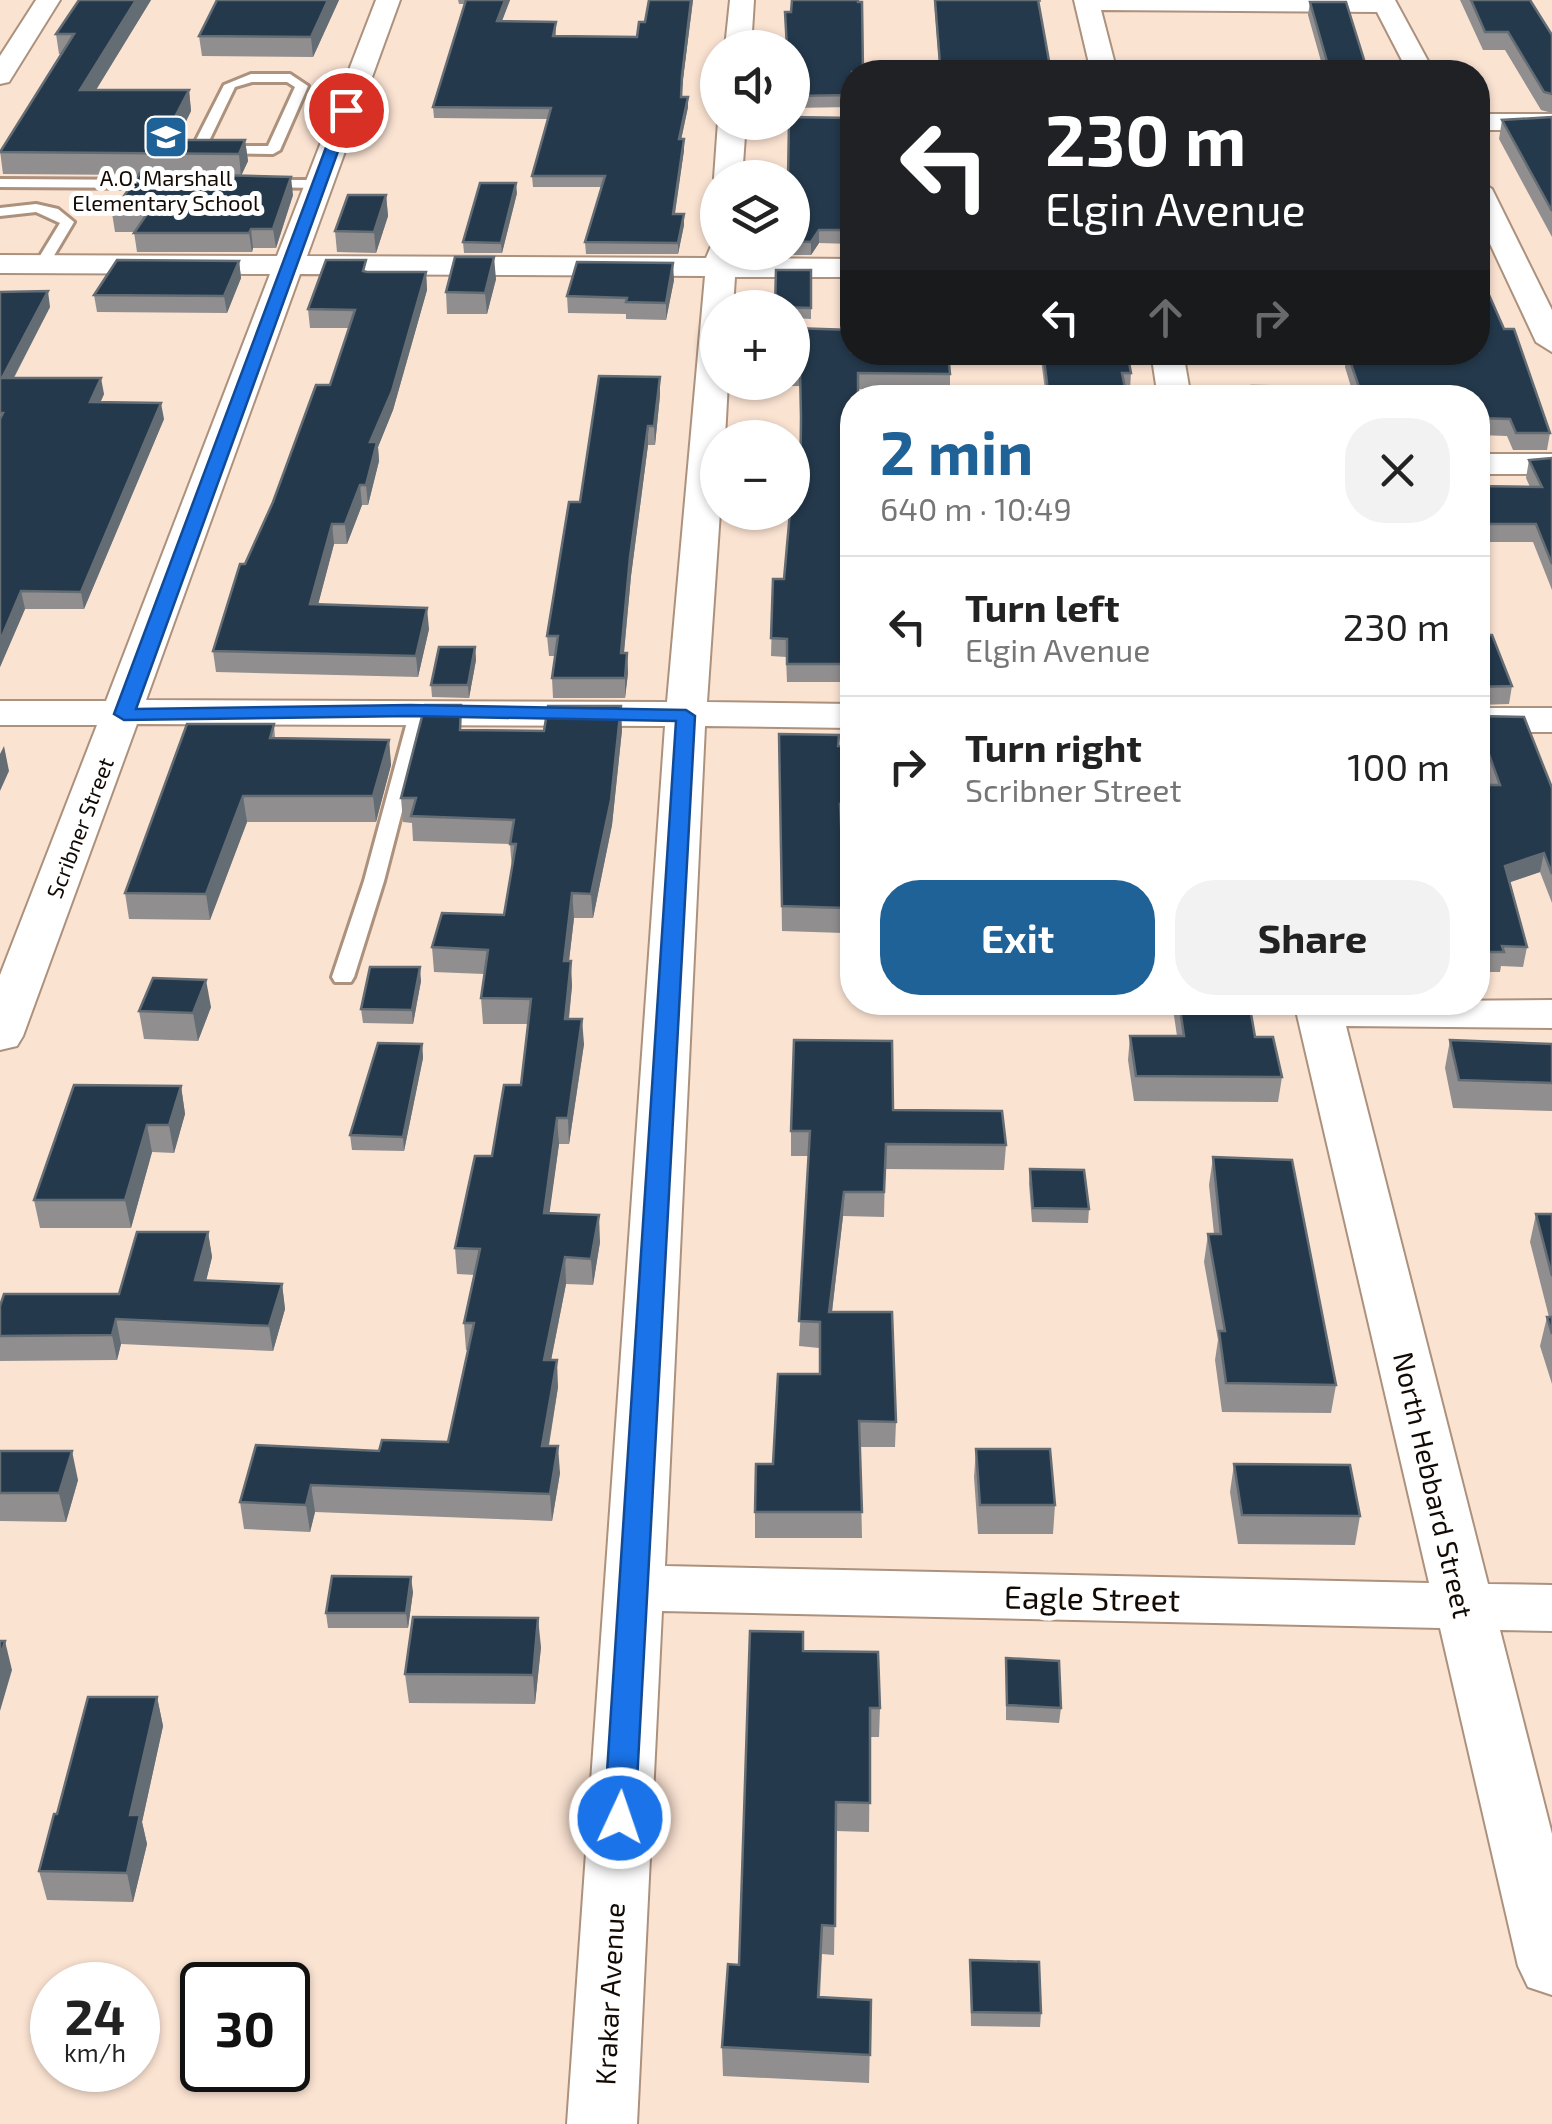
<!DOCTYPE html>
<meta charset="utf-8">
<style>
body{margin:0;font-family:"Exo 2",sans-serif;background:#f2f2f2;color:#222;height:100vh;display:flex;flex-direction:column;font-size:38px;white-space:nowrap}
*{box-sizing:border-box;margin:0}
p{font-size:32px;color:#767676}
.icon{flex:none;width:55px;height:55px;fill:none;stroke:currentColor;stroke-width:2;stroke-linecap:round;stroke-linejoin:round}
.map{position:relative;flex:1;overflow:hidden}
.drawer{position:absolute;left:840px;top:385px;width:650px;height:630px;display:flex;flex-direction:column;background:#fff;border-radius:40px;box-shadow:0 2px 8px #0004}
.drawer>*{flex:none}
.hud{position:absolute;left:840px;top:60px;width:650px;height:305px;border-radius:40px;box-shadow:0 2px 8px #0004;background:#202124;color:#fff;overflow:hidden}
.buttons{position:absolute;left:700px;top:30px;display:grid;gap:20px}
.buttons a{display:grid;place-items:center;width:110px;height:110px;border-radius:50%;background:#fff;box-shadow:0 2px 8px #0004;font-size:50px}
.speed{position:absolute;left:30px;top:1962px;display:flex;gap:20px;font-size:50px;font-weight:700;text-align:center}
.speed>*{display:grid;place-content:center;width:130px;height:130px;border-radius:50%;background:#fff;box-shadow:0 2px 8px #0004;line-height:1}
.speed small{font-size:25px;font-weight:400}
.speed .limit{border:5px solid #111;border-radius:15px;background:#fff;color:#111}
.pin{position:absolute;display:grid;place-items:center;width:85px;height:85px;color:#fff;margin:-42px;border:5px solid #fff;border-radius:50%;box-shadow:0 2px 10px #0007}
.me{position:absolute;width:110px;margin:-55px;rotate:3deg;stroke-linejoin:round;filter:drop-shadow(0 0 8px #0008)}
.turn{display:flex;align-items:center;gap:35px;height:210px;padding:0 40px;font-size:45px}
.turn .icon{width:130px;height:130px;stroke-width:2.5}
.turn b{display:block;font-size:70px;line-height:85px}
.lanes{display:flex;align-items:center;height:95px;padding:0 40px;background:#0003;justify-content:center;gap:50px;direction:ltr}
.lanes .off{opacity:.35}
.round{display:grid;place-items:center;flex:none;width:105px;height:105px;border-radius:40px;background:#f2f2f2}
.head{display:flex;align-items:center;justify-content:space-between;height:170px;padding:0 40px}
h1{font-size:60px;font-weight:700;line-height:75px;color:#1e6297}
.button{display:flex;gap:20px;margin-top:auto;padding:20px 40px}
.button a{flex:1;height:115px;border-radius:40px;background:#1e6297;color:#fff;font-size:40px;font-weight:700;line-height:115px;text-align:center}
.button a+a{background:#f2f2f2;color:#222}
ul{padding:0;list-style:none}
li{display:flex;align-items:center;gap:30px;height:140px;padding:0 40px;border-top:2px solid #e0e0e0}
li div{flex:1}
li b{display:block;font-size:38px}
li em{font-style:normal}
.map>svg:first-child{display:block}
</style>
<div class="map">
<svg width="1552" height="2124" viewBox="0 0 1552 2124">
<rect width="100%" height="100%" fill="#fbe3d2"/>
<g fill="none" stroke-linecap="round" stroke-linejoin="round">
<defs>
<g id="service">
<path d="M251 74H290L308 86 280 150 273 154 205 153 195 142 224 85ZM252 82H287L295 87 268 146H213L209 141 235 87Z"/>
<polygon points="0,179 160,180 167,184 160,188 0,187"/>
<polygon points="262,180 319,180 326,184 319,188 257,187 257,181"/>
<polygon points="36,204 58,209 74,222 49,264 42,268 35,264 60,223 36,212 0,216 0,208"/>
<polygon points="419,705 428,711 384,881 354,977 351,982 335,982 332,977 364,881 410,711"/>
</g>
<g id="minor">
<polygon points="36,0 60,0 9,82 0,84 0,56"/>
<path d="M376 0H400L307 256 706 258 711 246 718 244V252H737V258L852 259V277H735L733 308H718V382H728L725 438H718L720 512 707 702 852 704V728L705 726 665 1566 1429 1583 1294 1002 1552 1000V1028L1346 1026 1488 1584 1552 1585V1631L1500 1630 1552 1834V1995L1528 1987 1518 1966 1440 1628 662 1611 637 2124H567L665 726 137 724 23 1036 17 1046 0 1050V975L97 725H0V701H106L270 274 0 273V255L277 256ZM300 274 705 276 667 702 146 700Z"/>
<polygon points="730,0 754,0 751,48 725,48"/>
<polygon points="1074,0 1395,0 1434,72 1408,72 1377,12 1101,10 1117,72 1091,72"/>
<rect x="1478" y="114" width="74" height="16"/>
<polygon points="718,122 746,122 742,178 718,178 718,183 714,178"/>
<polygon points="1478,180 1492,189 1552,310 1552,352 1536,342 1478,218"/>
<polygon points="1151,352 1183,352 1191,398 1158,398"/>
<rect x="1478" y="454" width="74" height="20"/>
<rect x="1478" y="708" width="74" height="24"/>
</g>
</defs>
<use href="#service" stroke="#ac917d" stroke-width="6"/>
<use href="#minor" stroke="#ac917d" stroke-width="4"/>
<use href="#service" fill="#fff" fill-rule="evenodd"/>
<use href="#minor" fill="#fff" fill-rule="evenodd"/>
</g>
<g fill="#908e8f">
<polygon points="151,0 96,90 189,90 191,111 177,140 245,140 248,161 241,176 293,195 276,248 253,248 252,252 137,252 134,232 115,232 112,213 139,175 3,174 0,151 61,54 59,54 56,34"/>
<polygon points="339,0 313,57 202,56 199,36"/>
<polygon points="458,0 510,0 502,21 556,22 556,36 637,37 645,22 649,0 693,0 682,87 682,97 688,107 681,139 684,150 675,214 684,225 678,254 586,254 585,242 602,187 533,187 532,176 548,119 434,118 433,107 464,4 459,4"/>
<polygon points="934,0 1041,0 1041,2 1038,2 1051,72 939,64"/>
<polygon points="1460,0 1530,0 1552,35 1552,113 1541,110 1505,50 1483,50"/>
<polygon points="1310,2 1366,66 1393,72 1324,72 1308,15"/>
<polygon points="792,48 852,72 852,110 852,107 792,108"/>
<polygon points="1552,117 1552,237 1499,139 1502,120"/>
<polygon points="852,118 852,244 819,243 811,255 777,255 777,252 792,252 792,178"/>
<polygon points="517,193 502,253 464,253 463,242"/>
<polygon points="386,195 388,216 376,253 337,252 335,231"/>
<polygon points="239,261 241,278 227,313 97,312 94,295"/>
<polygon points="811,270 811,319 792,318 792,308"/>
<polygon points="1478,270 1504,329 1514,329 1550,433 1547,450 1513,450 1507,436 1478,435 1478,398 1251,398 1252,386 1351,387 1345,367 1347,352 1478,352"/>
<polygon points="368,272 426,272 427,290 393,410 378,447 379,461 368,505 362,505 347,544 334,544 318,604 429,629 418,677 216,672 213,651 245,564 330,385 349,328 310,328 308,309"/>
<polygon points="496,279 487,314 447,314 446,292"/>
<polygon points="674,280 666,320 626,319 626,314 568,313 567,296"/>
<polygon points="0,292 50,307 14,378 104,394 100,403 164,419 84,609 25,609 0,667"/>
<polygon points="792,328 950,374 950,390 858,389 852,398 852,627 844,627 846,682 787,682 786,657 771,656 773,579 784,579 800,501 801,430 800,386 781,386 781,382 792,382"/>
<polygon points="1040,352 1127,352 1131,373 1130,389 1125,389 1127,398 1046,398"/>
<polygon points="660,395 655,445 648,445 631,576 624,653 627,653 628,673 625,698 553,698 552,678 555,656 549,656 547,636 580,502"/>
<polygon points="1552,458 1552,590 1533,542 1478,542 1478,486 1530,487 1526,478 1529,460"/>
<polygon points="1478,632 1512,686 1509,704 1479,705 1479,716 1552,788 1552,903 1540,872 1510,882 1527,947 1523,967 1501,966 1500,972 1478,972 1478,785 1490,785 1478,752"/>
<polygon points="475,647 476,660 469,698 432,697 431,685"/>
<polygon points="274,724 275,738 389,740 391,765 376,822 247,822 210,920 129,919 125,893"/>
<polygon points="463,730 622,730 612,825 593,918 574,918 569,961 572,986 569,1019 584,1044 569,1144 559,1144 549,1213 600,1242 593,1285 566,1284 551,1360 558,1387 549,1446 560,1473 552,1521 315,1512 310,1532 244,1529 240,1502 379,1451 448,1442 469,1350 466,1350 464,1323 475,1275 457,1274 455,1248 521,1085 528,1024 483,1024 481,998 484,974 434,972 432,947 504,915 512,869 510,844 413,841 412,823 403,822 401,798"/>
<polygon points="779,734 838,746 852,746 852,828 841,828 844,933 782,931"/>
<polygon points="421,981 413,1024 363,1023 361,1009"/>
<polygon points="1172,1002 1249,1002 1255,1037 1282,1077 1278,1102 1134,1101 1128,1060 1130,1036 1177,1036"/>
<polygon points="211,1007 198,1041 144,1039 139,1011"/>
<polygon points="1450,1040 1552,1044 1552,1111 1453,1108 1445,1068"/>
<polygon points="422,1044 423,1058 404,1151 352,1150 350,1135"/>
<polygon points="181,1086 185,1114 174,1153 152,1152 131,1228 40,1228 34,1200"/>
<polygon points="893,1110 1006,1145 1004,1170 885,1169 884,1217 843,1216 832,1312 896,1422 895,1447 860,1447 862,1538 755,1538 755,1512 773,1464 819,1374 819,1348 799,1346 809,1156 791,1156 791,1131"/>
<polygon points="1213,1157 1336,1385 1331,1413 1222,1412 1215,1360 1218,1340 1204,1262 1208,1234 1214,1234 1209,1185"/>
<polygon points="1030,1169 1089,1209 1088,1223 1032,1222 1029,1184"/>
<polygon points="1536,1214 1552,1214 1552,1384 1540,1346 1547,1317 1549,1317 1530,1242"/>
<polygon points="208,1232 212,1257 206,1281 282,1284 285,1309 273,1351 121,1344 117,1360 0,1361 0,1306 119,1294"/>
<polygon points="976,1449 1055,1505 1053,1534 978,1534 974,1477"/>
<polygon points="0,1451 78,1480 66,1522 0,1521"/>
<polygon points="1234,1464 1360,1516 1355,1545 1238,1544 1230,1492"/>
<polygon points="413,1592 408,1628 328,1628 326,1613"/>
<polygon points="541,1647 535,1704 409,1703 405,1674"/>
<polygon points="803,1651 880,1708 879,1737 870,1737 869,1832 836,1831 834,1955 822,1954 820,1997 871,2000 869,2083 723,2076 722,2047"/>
<polygon points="1006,1658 1061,1708 1059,1723 1006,1720"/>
<polygon points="157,1697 163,1726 142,1822 147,1844 133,1902 47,1900 39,1871 57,1814"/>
<polygon points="970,1960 1041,2013 1040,2027 971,2026"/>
</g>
<g fill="#646c74">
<polygon points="136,0 151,0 83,111 80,90"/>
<polygon points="328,0 339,0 313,57 311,37"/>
<polygon points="505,0 510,0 498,31 497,21"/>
<polygon points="691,0 693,0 682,87 682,76"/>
<polygon points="189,90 191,111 170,154 163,140"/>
<polygon points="688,97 688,107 679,150 679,139"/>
<polygon points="684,139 684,150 673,225 673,214"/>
<polygon points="245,140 248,161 241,176 239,154"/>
<polygon points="291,177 293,195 276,248 273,229"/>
<polygon points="516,183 517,193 502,253 501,243"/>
<polygon points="386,195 388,216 376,253 374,232"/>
<polygon points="684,214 684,225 678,254 678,243"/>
<polygon points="251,229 253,248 252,252 249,233"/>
<polygon points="819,230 819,243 811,255 811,242"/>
<polygon points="494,257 496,279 487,314 485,293"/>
<polygon points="239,261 241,278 227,313 224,296"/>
<polygon points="673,263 674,280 666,320 666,303"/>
<polygon points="426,272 427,290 393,410 378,447 379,461 368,505 366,485 370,442"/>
<polygon points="48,291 50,307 5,394 2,378"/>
<polygon points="660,377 660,395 655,445 654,426"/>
<polygon points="101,378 104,394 93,419 90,402"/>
<polygon points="161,403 164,419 84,609 81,592"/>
<polygon points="648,426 648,445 631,576 622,673 621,653 630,557"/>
<polygon points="360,485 362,505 347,544 345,524"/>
<polygon points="332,524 334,544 313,624 310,604"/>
<polygon points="21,591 25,609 0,667 0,641"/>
<polygon points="427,608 429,629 418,677 416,656"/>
<polygon points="475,647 476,660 469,698 468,685"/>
<polygon points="627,653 628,673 625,698 625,678"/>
<polygon points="621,706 622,730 612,825 593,918 591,894"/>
<polygon points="389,740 391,765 376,822 373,796"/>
<polygon points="4,746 9,771 0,791 0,754"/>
<polygon points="243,796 247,822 210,920 206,894"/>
<polygon points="1544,853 1540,872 1502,885 1505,866"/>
<polygon points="572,893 574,918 566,986 564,961"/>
<polygon points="571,961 572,986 566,1044 565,1019"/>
<polygon points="420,967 421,981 413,1024 412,1010"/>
<polygon points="206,980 211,1007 198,1041 193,1013"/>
<polygon points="582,1019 584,1044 569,1144 568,1118"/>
<polygon points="422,1044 423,1058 404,1151 403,1137"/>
<polygon points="181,1086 185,1114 174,1153 169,1125"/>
<polygon points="557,1118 559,1144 546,1239 544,1213"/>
<polygon points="147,1125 152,1152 131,1228 125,1200"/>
<polygon points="844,1192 843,1216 829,1337 829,1312"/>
<polygon points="599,1215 600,1242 593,1285 591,1259"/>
<polygon points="208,1232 212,1257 200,1305 195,1280"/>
<polygon points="565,1257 566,1284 546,1386 544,1360"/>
<polygon points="282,1284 285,1309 273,1351 269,1326"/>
<polygon points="116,1319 121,1344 117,1360 112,1335"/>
<polygon points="557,1360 558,1387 544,1473 542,1446"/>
<polygon points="558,1446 560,1473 552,1521 550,1494"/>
<polygon points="72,1451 78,1480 66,1522 59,1493"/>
<polygon points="311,1485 315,1512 310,1532 306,1505"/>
<polygon points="411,1577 413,1592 408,1628 406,1613"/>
<polygon points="538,1618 541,1647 535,1704 533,1675"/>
<polygon points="5,1641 12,1670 0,1711 0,1657"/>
<polygon points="157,1697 163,1726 142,1822 147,1844 133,1902 127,1873 130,1815"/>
</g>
<g fill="#24394c" stroke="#646c74" stroke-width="2.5">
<polygon points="79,0 136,0 80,90 189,90 163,140 245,140 239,154 0,152 74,34 56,34"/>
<polygon points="217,0 328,0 311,37 199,36"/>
<polygon points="466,0 505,0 497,21 556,22 553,36 637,37 639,22 645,22 649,0 691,0 682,76 681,97 688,97 679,139 684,139 673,214 684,214 678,243 585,242 605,176 532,176 551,108 433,107"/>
<polygon points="792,0 858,0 858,2 862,2 863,72 852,72 852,97 852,95 792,96 792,48 787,48 785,12 791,12"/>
<polygon points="935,0 1038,0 1051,72 1062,72 924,72 925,64 940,64"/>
<polygon points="1471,0 1530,0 1552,35 1552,94 1544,92 1508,32 1485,32"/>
<polygon points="1310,2 1346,2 1366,66 1389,66 1393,72 1330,72"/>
<polygon points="792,117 852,118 852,230 819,230 811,242 792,241 792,178 788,178 789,122 792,122"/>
<polygon points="1552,117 1552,211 1502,120"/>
<polygon points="140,173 291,177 273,229 251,229 249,233 134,233 147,214 112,213"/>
<polygon points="480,183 516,183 501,243 463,242"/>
<polygon points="348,195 386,195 374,232 335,231"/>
<polygon points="455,257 494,257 485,293 446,292"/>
<polygon points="117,260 239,261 224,296 94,295"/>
<polygon points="326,260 366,260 363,271 367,272 426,272 392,391 370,442 377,442 366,485 360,485 345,524 332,524 310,604 427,608 416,656 213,651 240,564 245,564 273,502 316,385 330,385 355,310 308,309"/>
<polygon points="577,262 673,263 666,303 626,302 627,298 567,296"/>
<polygon points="776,270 811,270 811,308 775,307"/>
<polygon points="1478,270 1504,329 1514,329 1550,433 1516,433 1510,419 1478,418 1478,398 1255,398 1252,386 1359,387 1347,352 1478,352"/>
<polygon points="48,291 2,378 101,378 90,402 161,403 81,592 21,591 0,641 0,419 3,413 0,413 0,292"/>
<polygon points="792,328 852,330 852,352 948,352 950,374 858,373 858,398 852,398 852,609 843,609 846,664 787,664 787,639 771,638 773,579 784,579 790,512 792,512 792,501 800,501 801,417 800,370 792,370"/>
<polygon points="1043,352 1127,352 1131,373 1122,373 1127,398 1049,398"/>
<polygon points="599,376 660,377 654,426 648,426 630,557 621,653 627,653 625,678 552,678 558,636 547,636 569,502 580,502"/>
<polygon points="1552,458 1552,564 1536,524 1478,524 1478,486 1542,487 1529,460"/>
<polygon points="1478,632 1478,635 1492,635 1512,686 1479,687 1479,716 1524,717 1552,788 1552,874 1544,853 1505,866 1527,947 1502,946 1504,952 1478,952 1478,785 1500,785 1478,724"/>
<polygon points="439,647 475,647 468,685 431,685"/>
<polygon points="425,705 461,705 460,730 544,731 548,706 621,706 611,800 591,894 572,893 564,961 571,961 565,1019 582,1019 568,1118 557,1118 544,1213 599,1215 591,1259 565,1257 544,1360 557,1360 542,1446 558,1446 550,1494 311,1485 306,1505 240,1502 256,1445 379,1451 382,1440 448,1442 474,1323 464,1323 480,1249 455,1248 475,1156 492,1156 504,1085 521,1085 531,999 481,998 488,950 432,947 442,913 504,915 516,844 510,844 514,820 411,816 416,798 401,798"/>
<polygon points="187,724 274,724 270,738 389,740 373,796 243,796 206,894 125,893"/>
<polygon points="779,734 839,735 838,746 852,746 852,804 840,804 845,908 782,906"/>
<polygon points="370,967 420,967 412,1010 361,1009"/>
<polygon points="153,978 206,980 193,1013 139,1011"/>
<polygon points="1179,1002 1249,1002 1255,1037 1273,1037 1282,1077 1136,1076 1130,1036 1184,1036"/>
<polygon points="794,1040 892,1041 893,1110 1002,1111 1006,1145 886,1144 884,1192 844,1192 829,1312 892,1312 896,1422 859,1421 862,1512 755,1512 756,1464 773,1464 778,1374 820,1374 820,1322 799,1321 810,1131 791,1131"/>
<polygon points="1450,1040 1552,1044 1552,1083 1459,1080"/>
<polygon points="378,1043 422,1044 403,1137 350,1135"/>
<polygon points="74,1085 181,1086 169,1125 147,1125 125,1200 34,1200"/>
<polygon points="1213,1157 1292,1160 1336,1385 1226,1383 1219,1331 1225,1331 1208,1234 1221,1234"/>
<polygon points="1030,1169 1084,1170 1089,1209 1033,1208"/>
<polygon points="1536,1214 1552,1214 1552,1276"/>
<polygon points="137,1232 208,1232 195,1280 282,1284 269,1326 116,1319 112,1335 0,1336 0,1306 4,1294 119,1294"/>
<polygon points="1547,1317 1552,1317 1552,1334"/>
<polygon points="976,1449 1050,1449 1055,1505 980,1505"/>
<polygon points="0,1451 72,1451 59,1493 0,1493"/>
<polygon points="1234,1464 1350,1465 1360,1516 1242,1515"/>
<polygon points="332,1576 411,1577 406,1613 326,1613"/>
<polygon points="413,1617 538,1618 533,1675 405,1674"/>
<polygon points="750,1631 803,1632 803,1651 878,1652 880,1708 870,1708 870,1803 836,1802 835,1926 822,1925 818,1997 871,2000 870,2055 722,2047 728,1964 739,1965"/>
<polygon points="0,1641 5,1641 0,1657"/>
<polygon points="1006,1658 1059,1661 1061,1708 1007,1705"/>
<polygon points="88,1697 157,1697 130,1815 140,1815 127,1873 39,1871 54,1814 57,1814"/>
<polygon points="970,1960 1039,1962 1041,2013 972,2012"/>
</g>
<polygon fill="#1a73e8" stroke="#114b97" stroke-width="2.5" points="346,107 353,110 136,709 410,705 686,710 695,716 635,1818 631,1827 620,1831 609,1827 604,1818 676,721 410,716 124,720 114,714 340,110"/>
<defs>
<symbol id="school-square" viewBox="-11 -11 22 22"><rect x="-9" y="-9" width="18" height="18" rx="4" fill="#1e6297" stroke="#fff"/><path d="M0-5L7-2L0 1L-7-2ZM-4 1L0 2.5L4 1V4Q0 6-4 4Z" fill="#fff"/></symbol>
</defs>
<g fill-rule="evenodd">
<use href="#school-square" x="141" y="112" width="50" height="50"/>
</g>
<g text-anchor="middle" stroke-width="10" stroke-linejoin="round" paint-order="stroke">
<g font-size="22" fill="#130a04" stroke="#fff">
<text x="166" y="186">A.O. Marshall<tspan x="166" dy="25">Elementary School</tspan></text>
</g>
<g font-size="22" fill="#130a04" stroke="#fff">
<text transform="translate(80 828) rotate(-69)" y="8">Scribner Street</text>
</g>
<g font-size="28" fill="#130a04" stroke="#fff">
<text transform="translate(1433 1485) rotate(77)" y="10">North Hebbard Street</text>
<text transform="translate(610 1994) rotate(-87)" y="10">Krakar Avenue</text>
</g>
<g font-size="32" fill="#130a04" stroke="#fff">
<text transform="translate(1092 1599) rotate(1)" y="11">Eagle Street</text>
</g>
</g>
</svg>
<div class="buttons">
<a><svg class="icon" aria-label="sound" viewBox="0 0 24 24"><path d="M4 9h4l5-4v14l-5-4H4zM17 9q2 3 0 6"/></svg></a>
<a><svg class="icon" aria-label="layers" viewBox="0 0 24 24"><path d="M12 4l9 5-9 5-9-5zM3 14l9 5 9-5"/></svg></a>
<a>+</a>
<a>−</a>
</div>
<div class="speed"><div>24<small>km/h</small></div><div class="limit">30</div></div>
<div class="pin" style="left:346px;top:110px;background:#d93025"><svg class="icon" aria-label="arrive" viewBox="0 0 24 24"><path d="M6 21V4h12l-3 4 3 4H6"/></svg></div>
<svg class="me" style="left:620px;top:1818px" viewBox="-20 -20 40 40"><circle r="17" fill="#1a73e8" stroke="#fff" stroke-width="3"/><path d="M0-11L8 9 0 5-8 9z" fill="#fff"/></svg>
<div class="hud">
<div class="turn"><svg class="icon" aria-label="left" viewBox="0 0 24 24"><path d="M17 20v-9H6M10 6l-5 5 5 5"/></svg><div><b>230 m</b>Elgin Avenue</div></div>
<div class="lanes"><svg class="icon" aria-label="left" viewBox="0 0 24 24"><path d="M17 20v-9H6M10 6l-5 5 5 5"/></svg><svg class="icon off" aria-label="ahead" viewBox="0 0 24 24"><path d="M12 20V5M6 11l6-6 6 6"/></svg><svg class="icon off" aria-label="right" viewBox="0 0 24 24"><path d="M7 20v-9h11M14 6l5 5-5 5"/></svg></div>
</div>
<section class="drawer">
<div class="head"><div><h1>2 min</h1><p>640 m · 10:49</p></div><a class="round"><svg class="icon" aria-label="close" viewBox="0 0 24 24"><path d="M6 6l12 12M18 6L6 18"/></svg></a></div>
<ul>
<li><svg class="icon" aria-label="left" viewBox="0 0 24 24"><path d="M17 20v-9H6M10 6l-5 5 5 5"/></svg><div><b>Turn left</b><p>Elgin Avenue</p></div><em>230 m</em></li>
<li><svg class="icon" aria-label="right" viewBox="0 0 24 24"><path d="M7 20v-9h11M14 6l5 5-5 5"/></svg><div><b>Turn right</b><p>Scribner Street</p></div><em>100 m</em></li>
</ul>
<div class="button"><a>Exit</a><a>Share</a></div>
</section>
</div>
